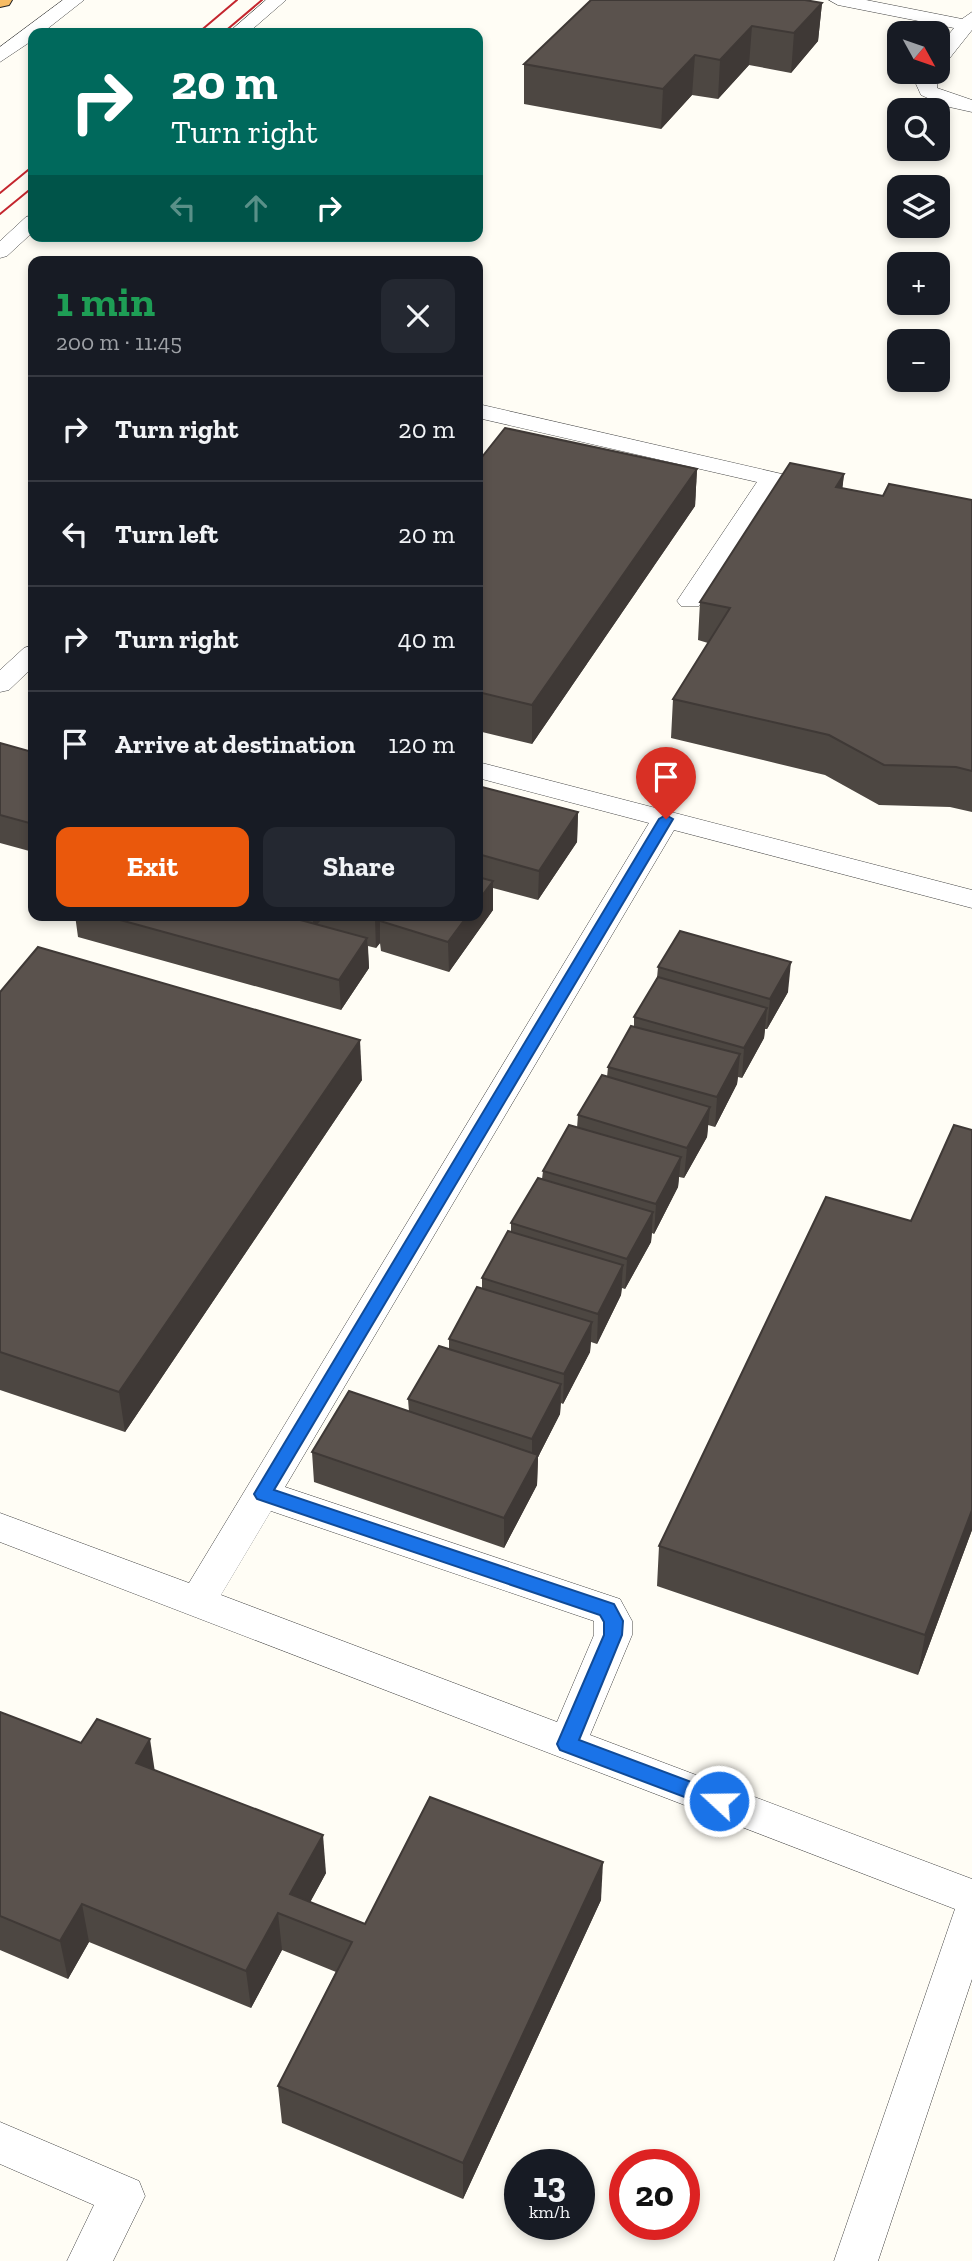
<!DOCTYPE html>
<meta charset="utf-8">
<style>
body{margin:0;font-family:"Zilla Slab",serif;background:#242831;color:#f1f3f6;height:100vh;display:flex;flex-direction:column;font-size:26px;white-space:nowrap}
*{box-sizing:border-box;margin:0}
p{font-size:23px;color:#9ea1a6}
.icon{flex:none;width:38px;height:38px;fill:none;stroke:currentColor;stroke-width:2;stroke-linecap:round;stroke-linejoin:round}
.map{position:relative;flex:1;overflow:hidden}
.panel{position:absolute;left:28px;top:256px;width:455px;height:665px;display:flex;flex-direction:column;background:#171b24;border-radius:14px;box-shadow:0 4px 10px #0003}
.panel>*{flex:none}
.hud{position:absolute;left:28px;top:28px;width:455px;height:214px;border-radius:14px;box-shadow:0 4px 10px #0003;background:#00695c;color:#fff;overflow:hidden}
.needle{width:46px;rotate:130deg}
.controls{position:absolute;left:887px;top:21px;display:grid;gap:14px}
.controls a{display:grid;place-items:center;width:63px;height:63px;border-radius:14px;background:#171b24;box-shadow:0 4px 10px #0003;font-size:35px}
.speed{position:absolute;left:504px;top:2149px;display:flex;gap:14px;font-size:35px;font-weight:700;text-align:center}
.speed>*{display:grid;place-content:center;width:91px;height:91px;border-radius:50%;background:#171b24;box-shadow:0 4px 10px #0003;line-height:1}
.speed small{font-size:18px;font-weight:400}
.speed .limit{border:10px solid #d22;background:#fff;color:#111}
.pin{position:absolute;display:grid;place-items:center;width:60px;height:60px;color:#fff;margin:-72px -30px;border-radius:50% 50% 50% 0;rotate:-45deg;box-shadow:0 0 7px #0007}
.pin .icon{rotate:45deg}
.me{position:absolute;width:77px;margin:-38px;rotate:291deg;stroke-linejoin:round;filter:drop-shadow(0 0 5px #0008)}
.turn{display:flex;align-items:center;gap:24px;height:147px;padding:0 28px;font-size:32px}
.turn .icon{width:91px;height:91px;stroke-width:2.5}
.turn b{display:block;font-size:49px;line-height:60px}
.lanes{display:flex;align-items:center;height:66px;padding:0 28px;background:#0003;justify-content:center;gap:35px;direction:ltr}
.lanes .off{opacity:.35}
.round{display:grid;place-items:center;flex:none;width:74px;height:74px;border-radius:14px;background:#242831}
.head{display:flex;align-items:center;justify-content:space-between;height:119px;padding:0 28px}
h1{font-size:42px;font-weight:700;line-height:52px;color:#1e9e55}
.cta{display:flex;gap:14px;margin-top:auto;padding:14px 28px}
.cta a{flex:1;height:80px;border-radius:14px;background:#ea580c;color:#fff;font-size:28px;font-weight:700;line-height:80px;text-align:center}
.cta a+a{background:#242831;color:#f1f3f6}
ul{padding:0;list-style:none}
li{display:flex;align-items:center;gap:21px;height:105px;padding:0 28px;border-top:2px solid #363941}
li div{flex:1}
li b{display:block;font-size:26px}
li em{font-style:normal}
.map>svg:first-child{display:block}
</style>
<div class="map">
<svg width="972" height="2261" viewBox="0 0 972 2261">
<rect width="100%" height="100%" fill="#fffdf5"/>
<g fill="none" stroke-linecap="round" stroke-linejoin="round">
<defs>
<g id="service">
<polygon points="63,0 84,0 42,33 33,33 33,40 0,62 0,47"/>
<polygon points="266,0 286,0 248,33 228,33"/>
<polygon points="829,0 866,0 962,19 972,12 972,30 945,64 938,66 938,48 954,28 838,5"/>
<polygon points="938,71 939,72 937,88 972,100 972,112 945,106 921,95 916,84 920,72"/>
<polygon points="33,215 33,232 7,256 0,258 0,241 26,217"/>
<polygon points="478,404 821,483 829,485 833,490 829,495 821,497 778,487 699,606 681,606 677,601 757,482 478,418"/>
<polygon points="33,645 33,667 9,690 0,692 0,670 24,648"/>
<path d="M478 762 972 890V908L674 830 285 1487 620 1599 632 1621V1635L590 1735 972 1879V1979L878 2261H834L955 1909 0 1542V1513L189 1583 649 823 478 778ZM271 1511 594 1621V1635L557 1722 221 1595Z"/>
<polygon points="0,2122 139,2181 145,2196 113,2261 67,2261 94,2205 0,2164"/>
</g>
<polygon id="trunk" points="0,0 12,0 9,5 0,7"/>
</defs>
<use href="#service" stroke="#444" stroke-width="1"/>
<use href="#trunk" stroke="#222" stroke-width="2"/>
<use href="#service" fill="#fff" fill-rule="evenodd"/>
<use href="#trunk" fill="#f7bc64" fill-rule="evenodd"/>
<g stroke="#c4262e" stroke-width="2">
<polyline points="198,33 237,0"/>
<polyline points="223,33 262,0"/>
<polyline points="0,193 33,166"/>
<polyline points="0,214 33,187"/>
</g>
</g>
<g fill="#4d4742">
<polygon points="822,3 818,41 791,73 749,65 718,99 692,95 661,129 524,104 524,64"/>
<polygon points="478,462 697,469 695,506 532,744 478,731"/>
<polygon points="844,474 842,488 883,496 972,500 972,812 950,807 879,805 825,775 671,738 673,699 708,643 698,640 700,602"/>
<polygon points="0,743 32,752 33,751 33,852 0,843"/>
<polygon points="478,786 578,812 577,842 538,900 493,888 493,910 449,972 381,951 380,943 376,948 368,946 369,968 341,1010 78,937 75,915 478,915"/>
<polygon points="658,967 788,992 767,1029 765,1029 764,1038 742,1078 738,1077 737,1084 715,1127 708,1125 707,1137 684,1178 679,1177 678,1187 654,1234 652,1233 651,1242 625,1289 622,1288 621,1295 597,1344 591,1342 590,1352 563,1404 561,1403 560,1414 538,1457 537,1485 504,1548 314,1482 312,1452 409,1412 408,1399 449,1349 449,1339 482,1289 482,1278 511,1232 511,1223 542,1179 543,1171 577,1128 578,1115 607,1077 608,1067 634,1026 634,1017 657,978"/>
<polygon points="0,992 362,1080 125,1432 0,1390"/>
<polygon points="972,1130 972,1530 918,1675 657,1586 659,1546 911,1221"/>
<polygon points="0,1712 155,1771 326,1873 310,1902 365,1924 601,1900 463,2199 282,2123 278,2086 336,1972 282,1950 251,2008 89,1942 68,1979 0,1950"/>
</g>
<g fill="#3f3936">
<polygon points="822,3 818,41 791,73 794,33"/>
<polygon points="752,26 749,65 718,99 720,60"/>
<polygon points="695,55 692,95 661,129 663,89"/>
<polygon points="697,469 695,506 532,744 532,705"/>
<polygon points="844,474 840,511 836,487"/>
<polygon points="578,812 577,842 538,900 539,871"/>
<polygon points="493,881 493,910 449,972 448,942 468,915 478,915 478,901"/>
<polygon points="313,915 321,915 321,920 313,929"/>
<polygon points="378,915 402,915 380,921 380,943 376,948 375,919"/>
<polygon points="367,938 369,968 341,1010 339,980"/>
<polygon points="791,962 788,992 767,1029 770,999"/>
<polygon points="767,1008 764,1038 742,1078 744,1048"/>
<polygon points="360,1040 362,1080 125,1432 119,1392"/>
<polygon points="740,1054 737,1084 715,1127 717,1097"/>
<polygon points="710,1107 707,1137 684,1178 687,1148"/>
<polygon points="681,1157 678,1187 654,1234 656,1204"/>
<polygon points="653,1212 651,1242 625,1289 627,1259"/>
<polygon points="623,1265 621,1295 597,1344 598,1314"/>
<polygon points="592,1322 590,1352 563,1404 564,1374"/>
<polygon points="561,1384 560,1414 538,1457 537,1485 504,1548 504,1518 532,1467 532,1439"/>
<polygon points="972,1510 972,1530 918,1675 925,1635"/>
<polygon points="150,1739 156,1779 136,1763"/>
<polygon points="323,1835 326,1873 300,1921 290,1894"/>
<polygon points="603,1862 601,1900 463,2199 463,2163"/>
<polygon points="82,1904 89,1942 68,1979 60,1941"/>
<polygon points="278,1913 282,1950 251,2008 246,1971"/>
</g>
<g fill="#5a524d" stroke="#3f3936" stroke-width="2">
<polygon points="591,0 805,0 822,3 794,33 752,26 720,60 695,55 663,89 524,64"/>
<polygon points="505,428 697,469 532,705 478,692 478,462"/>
<polygon points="790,463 844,474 836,487 883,496 889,484 972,500 972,771 956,767 884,765 829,735 673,699 730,608 700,602"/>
<polygon points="0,743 32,752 33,751 33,824 0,815"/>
<polygon points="478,786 578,812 539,871 478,854"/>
<polygon points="478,877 493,881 478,901"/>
<polygon points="102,915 282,915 367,938 339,980"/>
<polygon points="363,915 378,915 375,919"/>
<polygon points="384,915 468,915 448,942 380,921"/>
<polygon points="680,931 791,962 770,999 658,967"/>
<polygon points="38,947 360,1040 119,1392 0,1352 0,992"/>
<polygon points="658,977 767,1008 744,1048 634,1017"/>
<polygon points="631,1026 740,1054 717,1097 608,1067"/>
<polygon points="602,1075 710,1107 687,1148 578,1115"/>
<polygon points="569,1125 681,1157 656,1204 543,1171"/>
<polygon points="954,1125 972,1130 972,1510 925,1635 659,1546 826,1197 911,1221"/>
<polygon points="538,1178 653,1212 627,1259 511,1223"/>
<polygon points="508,1231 623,1265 598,1314 482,1278"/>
<polygon points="477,1287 592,1322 564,1374 449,1339"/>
<polygon points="439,1346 561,1384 532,1439 408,1399"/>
<polygon points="349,1391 538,1455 504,1518 312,1452"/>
<polygon points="0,1712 81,1743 97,1719 150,1739 136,1763 323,1835 290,1894 365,1924 430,1797 603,1862 463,2163 278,2086 352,1942 278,1913 246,1971 82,1904 60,1941 0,1916"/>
</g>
<polygon fill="#1a73e8" stroke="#114b97" stroke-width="2" points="666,815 673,819 274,1490 614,1604 623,1621 622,1635 579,1740 726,1795 729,1801 726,1808 719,1810 560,1750 557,1744 604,1635 604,1622 600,1615 257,1499 254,1494 659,819"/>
</svg>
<div class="controls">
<a><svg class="needle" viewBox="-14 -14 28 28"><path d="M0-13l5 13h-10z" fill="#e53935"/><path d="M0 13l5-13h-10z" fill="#9ea1a6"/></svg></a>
<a><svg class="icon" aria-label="search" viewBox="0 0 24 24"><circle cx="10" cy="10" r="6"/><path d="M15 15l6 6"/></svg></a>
<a><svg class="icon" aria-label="layers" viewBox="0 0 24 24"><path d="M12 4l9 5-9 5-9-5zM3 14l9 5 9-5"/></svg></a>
<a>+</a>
<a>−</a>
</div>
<div class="speed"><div>13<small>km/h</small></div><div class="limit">20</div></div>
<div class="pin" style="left:666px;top:819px;background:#d93025"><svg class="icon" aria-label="arrive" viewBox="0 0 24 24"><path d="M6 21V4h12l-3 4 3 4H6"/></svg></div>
<svg class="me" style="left:719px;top:1801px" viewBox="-20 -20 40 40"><circle r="17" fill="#1a73e8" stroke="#fff" stroke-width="3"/><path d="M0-11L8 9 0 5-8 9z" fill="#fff"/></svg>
<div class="hud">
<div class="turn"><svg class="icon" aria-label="right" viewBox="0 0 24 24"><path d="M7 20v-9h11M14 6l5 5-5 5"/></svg><div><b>20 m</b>Turn right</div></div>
<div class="lanes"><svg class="icon off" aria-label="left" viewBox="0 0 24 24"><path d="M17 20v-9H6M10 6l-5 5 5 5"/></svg><svg class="icon off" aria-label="ahead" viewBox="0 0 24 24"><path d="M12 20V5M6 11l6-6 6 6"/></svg><svg class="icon" aria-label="right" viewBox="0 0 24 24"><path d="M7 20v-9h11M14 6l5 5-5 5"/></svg></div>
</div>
<section class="panel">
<div class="head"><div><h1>1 min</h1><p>200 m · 11:45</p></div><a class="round"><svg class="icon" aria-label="close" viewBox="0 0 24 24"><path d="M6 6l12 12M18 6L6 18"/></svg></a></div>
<ul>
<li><svg class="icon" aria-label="right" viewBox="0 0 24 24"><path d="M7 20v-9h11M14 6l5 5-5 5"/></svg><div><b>Turn right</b></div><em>20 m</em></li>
<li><svg class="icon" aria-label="left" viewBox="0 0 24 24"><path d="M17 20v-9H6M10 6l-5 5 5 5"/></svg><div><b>Turn left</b></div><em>20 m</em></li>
<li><svg class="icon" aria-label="right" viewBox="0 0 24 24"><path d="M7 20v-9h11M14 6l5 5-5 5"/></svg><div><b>Turn right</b></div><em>40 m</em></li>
<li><svg class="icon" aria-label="arrive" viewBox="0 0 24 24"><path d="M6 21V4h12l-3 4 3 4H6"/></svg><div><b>Arrive at destination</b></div><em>120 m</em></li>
</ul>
<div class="cta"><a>Exit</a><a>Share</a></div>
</section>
</div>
